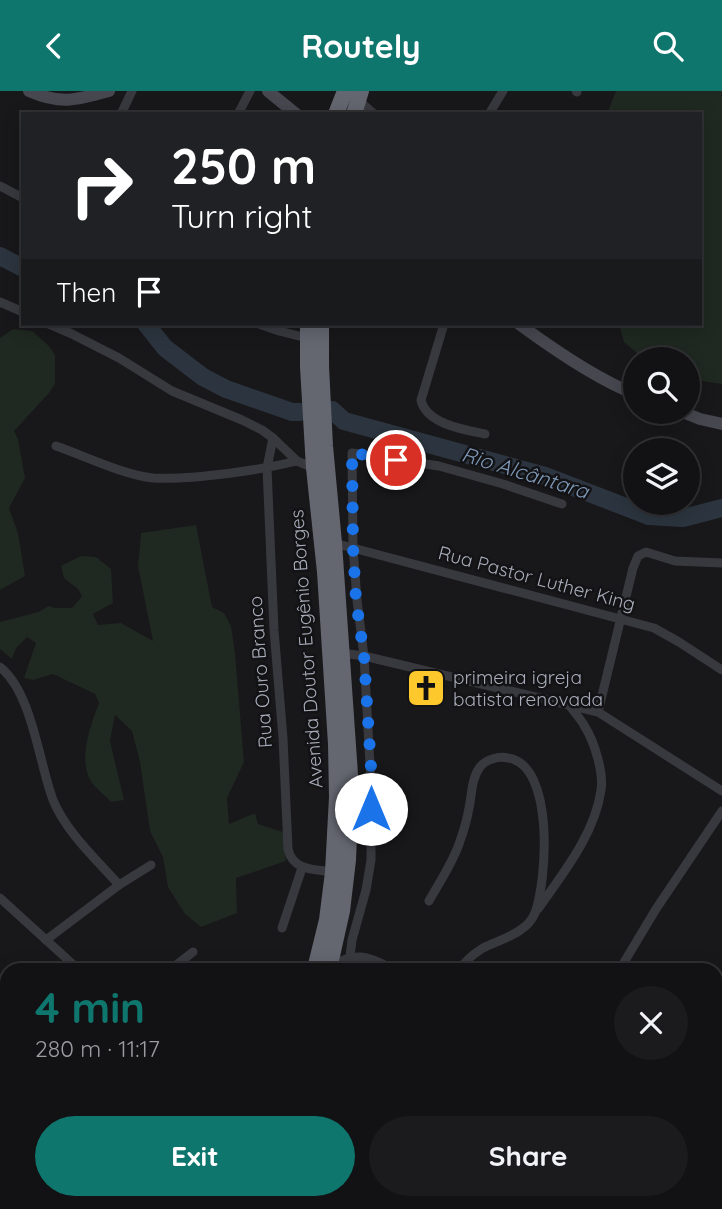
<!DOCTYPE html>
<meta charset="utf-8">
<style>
body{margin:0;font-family:Quicksand,sans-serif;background:#1b1a1d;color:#f1f3f6;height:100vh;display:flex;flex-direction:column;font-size:26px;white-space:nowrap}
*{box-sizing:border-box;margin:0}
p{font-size:23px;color:#9c9da0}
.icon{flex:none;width:38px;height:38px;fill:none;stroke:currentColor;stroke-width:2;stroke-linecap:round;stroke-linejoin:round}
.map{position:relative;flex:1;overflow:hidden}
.details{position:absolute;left:0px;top:872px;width:723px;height:247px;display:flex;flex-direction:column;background:#121114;border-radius:21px 21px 0 0;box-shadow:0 4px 18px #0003,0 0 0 2px #313134}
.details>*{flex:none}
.top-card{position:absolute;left:21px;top:21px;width:681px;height:214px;border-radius:0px;box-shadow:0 4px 18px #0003,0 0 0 2px #313134;background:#202124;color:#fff;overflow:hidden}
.buttons{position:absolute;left:623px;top:256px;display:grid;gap:14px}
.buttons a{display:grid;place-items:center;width:77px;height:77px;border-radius:50%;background:#121114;box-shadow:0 4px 18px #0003,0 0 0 2px #313134;font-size:35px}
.pin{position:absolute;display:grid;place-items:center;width:60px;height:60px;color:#fff;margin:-30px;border:4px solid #fff;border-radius:50%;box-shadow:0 2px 7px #0007}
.me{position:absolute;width:77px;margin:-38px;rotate:0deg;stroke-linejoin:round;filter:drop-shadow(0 0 5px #0008)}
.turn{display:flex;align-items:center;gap:24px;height:147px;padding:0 35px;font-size:32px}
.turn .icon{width:91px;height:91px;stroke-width:2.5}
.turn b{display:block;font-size:49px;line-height:60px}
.then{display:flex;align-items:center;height:66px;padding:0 35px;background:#0003;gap:14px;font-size:26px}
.round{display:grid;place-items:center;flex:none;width:74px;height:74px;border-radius:37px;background:#1b1a1d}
.summary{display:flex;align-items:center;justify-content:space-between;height:119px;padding:0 35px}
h1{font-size:42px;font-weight:700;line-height:52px;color:#0f766e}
.button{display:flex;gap:14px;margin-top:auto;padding:14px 35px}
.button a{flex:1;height:80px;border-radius:42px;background:#0f766e;color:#fff;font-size:28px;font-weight:700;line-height:80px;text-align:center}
.button a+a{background:#1b1a1d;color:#f1f3f6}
header{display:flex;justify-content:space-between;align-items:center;height:91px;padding:0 35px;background:#0f766e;color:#fff;font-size:32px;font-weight:700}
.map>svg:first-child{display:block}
</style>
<header><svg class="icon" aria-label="back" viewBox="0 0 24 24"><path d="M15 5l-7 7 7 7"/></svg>Routely<svg class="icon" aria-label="search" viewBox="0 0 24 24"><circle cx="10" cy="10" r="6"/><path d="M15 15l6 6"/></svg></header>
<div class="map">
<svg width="722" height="1118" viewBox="0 0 722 1118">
<rect width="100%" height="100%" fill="#18171a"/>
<g fill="#1f2821">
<polygon points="616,0 722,0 722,293 688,288 688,268 644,268 624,251 619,233 700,233 700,23 607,23"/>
<polygon points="13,238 32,240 49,255 55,264 55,293 49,302 14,340 18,348 25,387 9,417 18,442 25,485 0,499 0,247"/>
<path d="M196 434 212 516 224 522 231 535 235 562 244 671 227 707 229 733 255 722 258 733 283 741 286 770 236 787 237 822 201 836 185 823 168 796 163 766 150 740 140 671 132 640 115 624 110 650 124 709 111 711C105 704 93 696 89 687 79 665 91 633 99 612L95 603 53 583 33 589 24 587 36 552 27 546 16 557 12 568 0 558V531L38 521 49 515 55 517H72L82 505 78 498 64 487 61 475 81 465 96 466 111 478 113 512 93 523 98 534 121 532 153 550 138 475 141 442Z"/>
</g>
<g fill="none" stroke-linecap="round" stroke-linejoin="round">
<g stroke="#2c353f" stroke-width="18">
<polyline points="0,165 23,177"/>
<polyline points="146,233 165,257 203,286 226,298 292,321 300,321"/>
<polyline points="332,319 344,330 545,385 649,425 683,427 722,417"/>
</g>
<g stroke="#38393f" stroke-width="9">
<polyline points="576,0 577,1"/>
<polyline points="358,9 374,23"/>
<polyline points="121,23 132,0"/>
<polyline points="238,23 250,0"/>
<polyline points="489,23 503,0"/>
<polyline points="0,95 23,107"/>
<polyline points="0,211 23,221"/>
<polyline points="49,233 72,243 119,267 172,300 242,329 262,339 273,347 297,370 314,377"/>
<polyline points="259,233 279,240 307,247"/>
<path d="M444 233 421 309C426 333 465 339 485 343"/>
<path d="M273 347 267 377 274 539 283 647 288 758C293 780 314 778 333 781"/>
<path d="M56 355C85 365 124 384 153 387 167 388 182 387 196 386 231 383 264 378 297 370"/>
<polyline points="334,452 654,537 679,551 722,579"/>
<polyline points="341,562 364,565 598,621 722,700"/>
<path d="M0 576C32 601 39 672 53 709 66 741 97 769 119 794"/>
<polyline points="598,621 633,477 638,465 646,461 675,470 722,472"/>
<polyline points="0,807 78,878"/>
<path d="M429 810C439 792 452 773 459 753 463 742 467 729 469 717 472 704 471 688 480 676 486 668 499 665 508 667 555 674 547 789 535 822 527 842 501 848 483 857 475 862 465 870 460 878"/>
<path d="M538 818C563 782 595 743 601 699 604 682 594 650 585 636 581 628 574 621 569 614"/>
<polyline points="282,837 302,777"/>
<polyline points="46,849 119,794 151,774"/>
<polyline points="350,865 352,849 366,799 371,769 371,692 364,565 357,509 353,456 352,362 439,375 503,393 562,413"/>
<path d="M331 874C360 861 365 865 393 878"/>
<polyline points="171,878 193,861"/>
<polyline points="620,878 656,818 722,720"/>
<polyline points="716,905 722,896"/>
<polyline points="716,918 722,920"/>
<polyline points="0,945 7,952"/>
<polyline points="0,1000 7,994"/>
<polyline points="716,1027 722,1030"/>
<polyline points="0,1079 7,1086"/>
<polyline points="716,1081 722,1078"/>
<polyline points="34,1111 42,1118"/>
<polyline points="613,1111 616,1118"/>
<polyline points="641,1118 654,1111"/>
</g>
<g stroke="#46474f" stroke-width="12">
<path d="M29 0C61 14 77 9 109 0"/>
<polyline points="268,0 296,23"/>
<path d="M519 233C553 258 596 288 635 303"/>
<polyline points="680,320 700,328 722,333"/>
</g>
<g stroke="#646670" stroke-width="16">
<polyline points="336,23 345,0"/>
<polyline points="354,23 361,0"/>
<polyline points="308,233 308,276 314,377 325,481 336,653 337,706 333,781 327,829 315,878"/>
<polyline points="321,233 321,275 325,355 334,452 351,698 348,769 342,820 329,878"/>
<polyline points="232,1118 235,1111"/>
<polyline points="252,1118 254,1111"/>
</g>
</g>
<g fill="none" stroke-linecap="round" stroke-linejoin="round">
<polyline stroke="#1a73e8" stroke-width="12" stroke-dasharray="0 21.6" points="371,718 372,692 364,565 356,509 353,456 352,362 396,369"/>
</g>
<defs>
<symbol id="church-square" viewBox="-11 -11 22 22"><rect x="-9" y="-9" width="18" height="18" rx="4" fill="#fdc82c" stroke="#131215"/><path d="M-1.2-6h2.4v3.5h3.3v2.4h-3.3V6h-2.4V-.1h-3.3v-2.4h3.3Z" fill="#111"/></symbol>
</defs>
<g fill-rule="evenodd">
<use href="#church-square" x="404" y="575" width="44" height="44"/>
</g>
<g text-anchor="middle" stroke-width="5" stroke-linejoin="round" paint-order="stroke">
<g font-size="19" fill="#a9adba" stroke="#131215">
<text transform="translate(537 487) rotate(15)" y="7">Rua Pastor Luther King</text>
<text transform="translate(306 558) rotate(-94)" y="7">Avenida Doutor Eugênio Borges</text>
<text transform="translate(260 581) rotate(-94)" y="7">Rua Ouro Branco</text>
</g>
<g font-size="19" fill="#a9adba" stroke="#131215" text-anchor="start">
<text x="453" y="593">primeira igreja<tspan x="453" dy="22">batista renovada</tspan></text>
</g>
<g font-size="21" font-style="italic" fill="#7e98b7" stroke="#131215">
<text transform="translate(525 382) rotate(17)" y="7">Rio Alcântara</text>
</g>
</g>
</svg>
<div class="buttons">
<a><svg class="icon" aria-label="search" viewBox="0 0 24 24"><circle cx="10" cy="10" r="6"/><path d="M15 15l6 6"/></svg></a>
<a><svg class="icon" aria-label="layers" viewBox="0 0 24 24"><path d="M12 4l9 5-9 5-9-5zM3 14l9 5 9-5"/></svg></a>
</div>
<div class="pin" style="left:396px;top:369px;background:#d93025"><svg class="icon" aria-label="arrive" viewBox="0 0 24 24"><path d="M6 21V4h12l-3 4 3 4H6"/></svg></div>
<svg class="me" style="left:371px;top:718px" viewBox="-20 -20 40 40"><circle r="19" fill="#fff"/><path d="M0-13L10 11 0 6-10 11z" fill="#1a73e8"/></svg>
<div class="top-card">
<div class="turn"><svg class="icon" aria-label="right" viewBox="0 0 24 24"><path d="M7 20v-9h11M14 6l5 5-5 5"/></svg><div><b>250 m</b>Turn right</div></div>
<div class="then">Then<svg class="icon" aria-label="arrive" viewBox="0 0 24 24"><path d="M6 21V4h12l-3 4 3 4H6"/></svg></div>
</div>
<section class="details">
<div class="summary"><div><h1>4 min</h1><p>280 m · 11:17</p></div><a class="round"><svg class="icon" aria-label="close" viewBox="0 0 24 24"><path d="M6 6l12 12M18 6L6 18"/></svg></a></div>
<div class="button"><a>Exit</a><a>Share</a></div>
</section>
</div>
